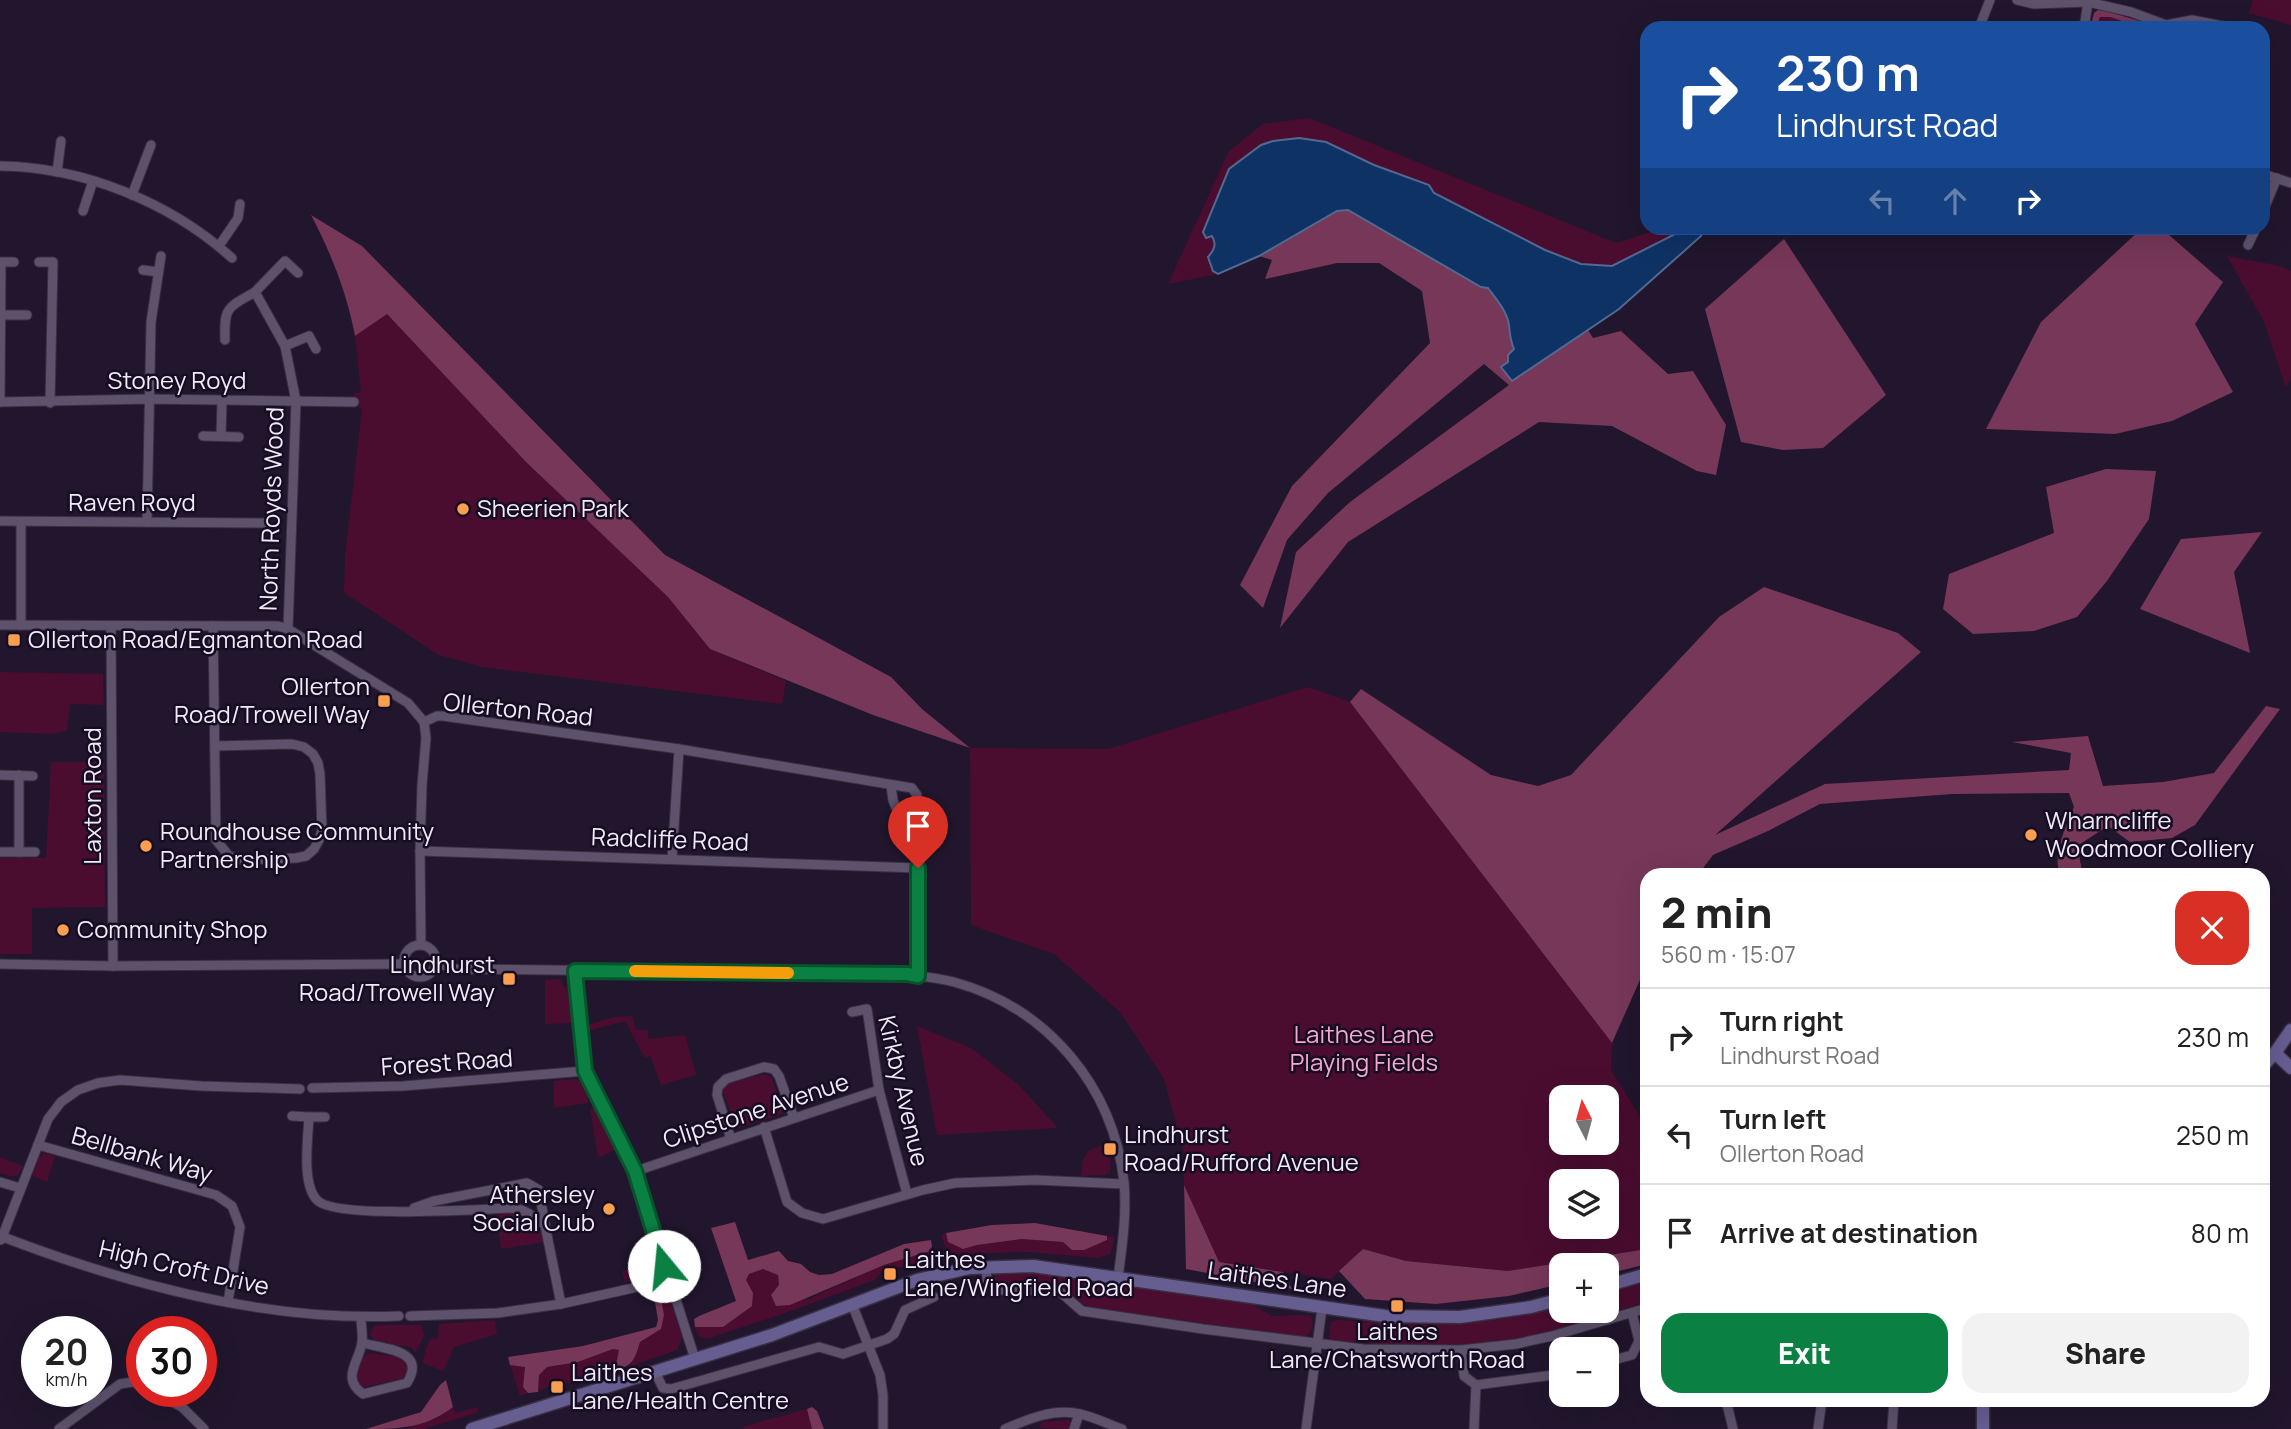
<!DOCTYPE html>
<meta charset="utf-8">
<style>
body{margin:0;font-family:Manrope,sans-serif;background:#f2f2f2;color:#222;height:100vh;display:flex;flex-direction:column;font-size:26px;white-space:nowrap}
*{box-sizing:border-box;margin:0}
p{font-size:23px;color:#767676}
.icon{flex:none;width:38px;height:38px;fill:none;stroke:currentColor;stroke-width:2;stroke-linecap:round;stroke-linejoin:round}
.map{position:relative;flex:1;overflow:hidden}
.sheet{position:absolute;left:1640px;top:868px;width:630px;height:539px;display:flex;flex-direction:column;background:#fff;border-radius:21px;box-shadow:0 7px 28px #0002}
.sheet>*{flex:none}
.top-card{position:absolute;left:1640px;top:21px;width:630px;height:214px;border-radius:21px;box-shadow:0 7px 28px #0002;background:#1a4fa0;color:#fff;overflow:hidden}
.needle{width:46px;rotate:354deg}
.controls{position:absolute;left:1549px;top:1085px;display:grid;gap:14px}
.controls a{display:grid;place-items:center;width:70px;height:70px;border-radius:14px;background:#fff;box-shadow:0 7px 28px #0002;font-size:35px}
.speed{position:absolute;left:21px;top:1316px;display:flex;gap:14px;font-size:35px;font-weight:700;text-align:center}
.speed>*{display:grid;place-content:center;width:91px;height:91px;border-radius:50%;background:#fff;box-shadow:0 7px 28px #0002;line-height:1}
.speed small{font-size:18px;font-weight:400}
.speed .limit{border:10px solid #d22;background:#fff;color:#111}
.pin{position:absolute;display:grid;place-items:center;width:60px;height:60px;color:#fff;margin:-72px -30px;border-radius:50% 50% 50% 0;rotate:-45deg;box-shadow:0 0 7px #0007}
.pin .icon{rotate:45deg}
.me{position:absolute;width:77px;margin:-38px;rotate:343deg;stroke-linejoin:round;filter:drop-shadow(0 0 5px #0008)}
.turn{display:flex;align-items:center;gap:24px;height:147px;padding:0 21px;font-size:32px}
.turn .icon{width:91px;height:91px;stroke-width:2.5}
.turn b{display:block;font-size:49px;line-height:60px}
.lanes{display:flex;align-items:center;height:66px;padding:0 21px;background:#0003;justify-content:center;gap:35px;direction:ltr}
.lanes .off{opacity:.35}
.round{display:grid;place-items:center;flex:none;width:74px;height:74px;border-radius:21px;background:#f2f2f2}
.overview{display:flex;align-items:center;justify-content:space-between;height:119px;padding:0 21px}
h1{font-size:42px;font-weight:800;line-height:52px}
.action{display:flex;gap:14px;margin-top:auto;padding:14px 21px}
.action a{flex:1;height:80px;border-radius:21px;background:#0b8043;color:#fff;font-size:28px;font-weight:800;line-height:80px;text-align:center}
.action a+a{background:#f2f2f2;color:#222}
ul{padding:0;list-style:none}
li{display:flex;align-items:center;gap:21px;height:98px;padding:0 21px;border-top:2px solid #e0e0e0}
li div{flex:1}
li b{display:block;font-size:26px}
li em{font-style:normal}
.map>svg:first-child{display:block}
</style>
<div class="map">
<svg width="2291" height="1429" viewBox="0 0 2291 1429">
<rect width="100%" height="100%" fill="#21162d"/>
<g fill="#4a0d30" fill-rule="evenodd">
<polygon points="2253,0 2291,0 2291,25 2249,13"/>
<polygon points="2100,17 2110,17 2143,28 2096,28"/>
<path d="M1309 118 1616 243 1663 228H1687C1665 239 1637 257 1614 265 1579 277 1469 211 1434 193L1429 185 1374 165 1326 142 1299 138 1273 141 1261 145 1228 169 1203 232C1214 237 1213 240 1214 251L1210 254V264L1218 274 1168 284 1229 151 1263 124Z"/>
<polygon points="2227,256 2280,266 2291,271 2291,378 2286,388 2264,322"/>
<polygon points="387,314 526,462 668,597 710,649 786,681 782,704 482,667 439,655 344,593 345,556 362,408 353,406 354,393 361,393 355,336"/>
<polygon points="0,672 103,674 104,705 70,704 67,731 51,734 0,732"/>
<path d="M1308 687 1350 702 1612 1043 1611 1070 1647 1128V1249L1508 1271 1406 1261 1363 1249 1331 1279 1219 1262 1184 1185V1154L1164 1079 1120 1012 1054 954 971 925 970 748 1108 749ZM1561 1097H1606V1143H1561ZM1561 1181H1606V1227H1561Z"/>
<polygon points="51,762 104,762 105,907 32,908 32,954 0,954 0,858 46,858"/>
<polygon points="560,979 564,987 568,987 572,1023 545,1024 545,980"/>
<polygon points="632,1016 636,1030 647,1030 649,1039 685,1035 696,1075 661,1085 650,1056 645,1058 625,1021 588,1031 588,1025 614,1017"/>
<polygon points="917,1026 971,1048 1018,1084 1058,1128 937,1135"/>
<polygon points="764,1074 772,1077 783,1112 780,1115 739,1128 736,1127 723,1092 724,1087 728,1084"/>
<polygon points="576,1079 586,1086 588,1103 554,1108 554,1081"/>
<polygon points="596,1108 615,1150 598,1158 590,1109"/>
<polygon points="1107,1143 1111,1161 1110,1173 1105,1175 1081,1176 1083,1160 1088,1151"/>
<polygon points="43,1153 55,1156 47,1182 32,1176 39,1157"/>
<polygon points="0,1157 23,1166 18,1175 12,1177 0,1173"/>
<path d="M509 1213C527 1215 540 1225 545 1242L501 1249 496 1215Z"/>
<polygon points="946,1233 948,1242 963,1249 977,1245 1022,1239 1063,1242 1072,1250 1107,1241 1107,1236 1115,1237 1110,1254 1098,1258 1030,1252 951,1254 948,1253 941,1235"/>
<path d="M932 1246 935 1257 932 1260 883 1271 874 1280 791 1311 707 1339C699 1337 697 1335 695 1327H707L752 1306 753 1293 746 1281 749 1274 763 1269 778 1274 779 1285 806 1300 884 1265 930 1251Z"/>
<polygon points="656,1261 658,1267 656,1275 625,1282 622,1271"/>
<path d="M1000 1271 1035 1273 1253 1305 1272 1316 1300 1315 1311 1316 1313 1325 1310 1333 1305 1337 1091 1308C1077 1303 1072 1290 1058 1286 1038 1281 1016 1288 995 1284V1275Z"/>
<path d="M1647 1281V1301C1615 1311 1583 1324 1550 1332 1479 1350 1404 1346 1332 1341L1329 1337 1331 1322 1337 1320C1412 1325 1488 1328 1561 1306V1311H1606L1607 1292Z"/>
<polygon points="660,1288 667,1290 682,1338 677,1350 628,1367 636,1355 640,1342 661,1329 661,1293 653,1289"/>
<polygon points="495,1320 497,1334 454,1347 443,1371 422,1363 429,1340 438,1338 439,1324"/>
<polygon points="376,1325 422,1325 424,1336 415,1353 412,1348 374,1340 370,1335 372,1329"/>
<polygon points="613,1349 619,1350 615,1370 572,1383 556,1382 538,1392 539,1375 547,1367 578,1362"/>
<path d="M368 1353 400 1357 407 1362V1375L402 1379 363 1387C353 1379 359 1360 368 1353Z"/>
<polygon points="510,1365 525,1367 523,1387 528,1393 520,1396"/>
<polygon points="453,1407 456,1413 476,1407 479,1412 424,1429 405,1429 442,1415"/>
<polygon points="807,1409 812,1429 741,1429 745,1426"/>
<polygon points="1068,1420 1071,1423 1068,1429 1040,1428 1041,1422"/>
</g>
<g fill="#773758">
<polygon points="2098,10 2106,11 2163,28 2143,28 2110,17 2100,17 2096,28 2090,28 2094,13"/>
<path d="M1348 210 1480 287 1488 288C1497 298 1507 311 1509 325 1510 334 1510 340 1514 349L1508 362 1512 381 1588 330 1593 338 1621 331 1668 374 1693 371 1726 425 1716 475 1697 471 1612 426 1539 422 1348 542 1280 628 1296 552 1350 502 1509 385 1484 364 1328 493 1287 540 1263 608 1240 585 1292 486 1430 343 1422 291 1379 263H1337L1265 279 1272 260 1259 256 1337 211Z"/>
<path d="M311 215 362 246 665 555 891 677 922 709 970 748 873 715 710 649 668 597 526 462 387 314 355 336C347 293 331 253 311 215Z"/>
<polygon points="2142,228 2161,228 2223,282 2195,324 2233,392 2172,421 2115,434 1986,429 2041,322"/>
<polygon points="1784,239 1886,395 1823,448 1783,450 1741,442 1705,309"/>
<polygon points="2106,469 2156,471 2149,519 2107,581 2077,617 2034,631 1973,634 1943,609 1949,574 2054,533 2046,487"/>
<polygon points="2262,532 2234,572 2250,653 2140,609 2181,539"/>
<path d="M1764 587 1898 633 1921 652 1715 835 1825 784 2069 770 2071 753 2012 742 2088 736 2103 786 2163 782 2214 773 2266 706 2280 709 2195 825 2172 838 2130 842 2108 826 2077 846 2083 875H2060C2052 856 2066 825 2074 807L2069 793 1952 794 1820 804 1768 831 1713 855 1698 875H1647V964L1612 1043 1350 702 1361 689 1491 775 1538 786 1571 775 1719 617Z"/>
<polygon points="1184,1185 1219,1262 1283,1272 1292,1289 1186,1269"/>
<polygon points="735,1222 748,1260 779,1251 788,1261 801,1264 810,1272 819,1275 832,1274 904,1244 931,1240 932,1246 930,1251 884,1265 790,1305 776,1306 771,1295 779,1285 778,1275 763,1269 749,1274 746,1280 753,1293 752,1306 723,1327 695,1327 694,1319 699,1316 736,1301 711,1228"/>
<polygon points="1035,1223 1107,1236 1107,1240 1084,1250 1072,1250 1063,1242 1022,1239 977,1245 963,1249 948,1242 946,1233 992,1225"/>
<polygon points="1363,1249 1406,1261 1508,1271 1647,1249 1647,1264 1607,1274 1606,1265 1561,1265 1561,1284 1509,1296 1436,1304 1365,1299 1339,1271"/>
<path d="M653 1290 660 1292 664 1315 661 1329 640 1342C635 1359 633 1366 615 1370L619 1350 613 1349 578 1362 547 1367 539 1375 538 1392 528 1393 523 1387 525 1367 510 1365 508 1357 583 1346 656 1327 658 1320Z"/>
<path d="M446 1380 453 1407C426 1428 399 1429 366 1429L421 1412 440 1385Z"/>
<polygon points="812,1407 817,1411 824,1429 812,1429 807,1409"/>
</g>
<path fill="#0f3265" stroke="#526991" stroke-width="2" d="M1299 138 1326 142 1374 165 1429 185 1434 193 1545 250 1581 264 1612 266 1687 228H1704L1701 236 1619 309 1512 381 1501 367 1508 362V355L1514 349C1510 340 1510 334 1509 325 1507 311 1496 299 1488 288L1481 287 1348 210 1337 211 1259 256 1218 274 1213 271 1208 257C1214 250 1217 245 1212 236L1206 238 1203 232 1229 169 1261 145 1273 141Z"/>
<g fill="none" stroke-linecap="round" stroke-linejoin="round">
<defs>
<g id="street">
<polyline points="2017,0 2034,4 2088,2 2131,12 2166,25 2192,20 2233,28"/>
<polyline points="1979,28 1990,0"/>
<polyline points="2084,28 2088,2"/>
<path d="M0 166C83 167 170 202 232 258"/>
<polyline points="57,172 61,141"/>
<polyline points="2263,174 2291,183"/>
<polyline points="132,195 151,145"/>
<polyline points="83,211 93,181"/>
<polyline points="2263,211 2277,178"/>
<polyline points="2248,245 2256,228"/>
<polyline points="219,246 238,218 240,204"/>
<polyline points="39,262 53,262 50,403"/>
<polyline points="143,270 158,272"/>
<polyline points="0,315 27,315"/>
<path d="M225 340C224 307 227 308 255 292"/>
<polyline points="285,346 309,336 316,349"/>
<polyline points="0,402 148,399 354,402"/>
<polyline points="0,402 1,262 14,262"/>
<polyline points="203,436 239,437"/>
<polyline points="221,436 222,400"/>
<polyline points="0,521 265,523"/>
<polyline points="21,522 21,625"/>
<polyline points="147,522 151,322 161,256"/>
<polyline points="0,625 278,626 288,629 408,703 424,722 426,738 422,785 420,851 421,945"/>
<polyline points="111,626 113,966"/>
<polyline points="213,626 216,840 229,856 240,860 296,858 306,856 314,849 319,840 322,830 320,774 318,763 313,754 304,747 292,744 215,746"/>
<polyline points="288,629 296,401 285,346 255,292 285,261 298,273"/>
<polyline points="424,722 437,716 443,716 679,749 912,788 917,795 914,807 907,811 896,808 893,800 891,786"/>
<polyline points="0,775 33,776"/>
<polyline points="420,851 918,868"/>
<polyline points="0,852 35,852"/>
<polyline points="19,852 19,775"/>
<polyline points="672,859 679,749"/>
<circle cx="420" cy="961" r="16"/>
<path d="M436 963 456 969 907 974C923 977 939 978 954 982 1048 1008 1113 1086 1124 1182 1127 1214 1122 1247 1118 1278"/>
<polyline points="0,964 113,966 404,964"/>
<polyline points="574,971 585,1071 635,1171 695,1359"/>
<polyline points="918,976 918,817"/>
<polyline points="852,1012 867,1009 879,1090 907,1194"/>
<polyline points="312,1088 403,1086 585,1071"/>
<path d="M292 1116 309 1117C308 1138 301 1186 318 1201 339 1219 479 1209 512 1208 526 1209 535 1218 545 1225L561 1304"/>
<polyline points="309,1117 325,1117"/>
<polyline points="764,1127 787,1202 802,1213 823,1219 923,1190 955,1183 1035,1180 1124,1184"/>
<polyline points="731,1139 717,1095 718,1087 726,1079 764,1067 774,1069 779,1076 794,1118"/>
<polyline points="38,1145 216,1195 232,1206 240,1227 228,1302"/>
<polyline points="645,1168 879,1090"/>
<polyline points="0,1182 20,1188"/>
<polyline points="414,1208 434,1201 527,1183 539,1190 545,1225"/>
<path d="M3 1237C126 1284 265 1322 399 1316"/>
<polyline points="1,1240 48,1119 61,1102 78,1090 98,1083 120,1080 201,1086 300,1089"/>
<polyline points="986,1267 987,1280 995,1290 1059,1291 1082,1311 1203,1329 1363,1349 1461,1350 1516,1344 1552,1336 1647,1308"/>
<polyline points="852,1304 880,1375 883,1395 883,1429"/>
<polyline points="410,1316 498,1313 561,1304 669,1280"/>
<path d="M361 1318C361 1325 363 1334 362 1342 360 1361 340 1378 363 1394L407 1383C427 1350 385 1349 363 1343"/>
<polyline points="1461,1350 1464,1376 1476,1385 1561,1374"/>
<polyline points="1606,1362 1632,1355 1639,1341 1632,1313"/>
<polyline points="655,1372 663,1388 671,1389 819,1347 843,1354 887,1339 894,1334 905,1310 934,1297"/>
<polyline points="151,1391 182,1407 204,1429"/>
<polyline points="1726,1400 1733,1429"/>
<polyline points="59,1429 120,1384 133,1382 142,1386"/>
<path d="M1005 1429C1028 1419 1054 1408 1080 1414 1094 1417 1108 1424 1122 1429"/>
<polyline points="1074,1429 1079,1414"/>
<polyline points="1306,1429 1322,1308"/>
<polyline points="1474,1429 1476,1385"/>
<polyline points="1818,1429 1822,1400"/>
<polyline points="1892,1429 1894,1400"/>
</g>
<g id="secondary">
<polyline points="2275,1053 2291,1068"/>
<polyline points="2263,1066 2275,1053 2291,1030"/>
<polyline points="1606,1286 1647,1274"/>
<polyline points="1983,1400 1983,1429"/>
<polyline points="472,1429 772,1335 917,1280 970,1268 1033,1266 1385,1316 1460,1317 1531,1307 1561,1299"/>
</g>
</defs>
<use href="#street" stroke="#383043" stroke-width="11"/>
<use href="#secondary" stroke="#383043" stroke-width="15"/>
<use href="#street" stroke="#5d516c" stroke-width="9"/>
<use href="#secondary" stroke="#665d91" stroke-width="12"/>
</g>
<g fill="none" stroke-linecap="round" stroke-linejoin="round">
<defs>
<polyline id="route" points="664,1266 635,1171 585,1071 575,971 907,974 918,976 918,868"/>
</defs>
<use href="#route" stroke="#07532c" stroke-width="18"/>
<use href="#route" stroke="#0b8043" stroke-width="12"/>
<polyline stroke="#f59e0b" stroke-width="12" points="635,971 788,973"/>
</g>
<g fill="#fa9f4f" stroke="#170d23" stroke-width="2.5">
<circle cx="463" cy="509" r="7"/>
<rect x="7" y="633" width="14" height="14" rx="3.5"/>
<rect x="377" y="694" width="14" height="14" rx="3.5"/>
<circle cx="2031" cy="835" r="7"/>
<circle cx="146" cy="846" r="7"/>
<circle cx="63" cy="930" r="7"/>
<rect x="502" y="972" width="14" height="14" rx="3.5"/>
<rect x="1103" y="1142" width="14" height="14" rx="3.5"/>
<circle cx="609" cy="1209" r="7"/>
<rect x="883" y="1267" width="14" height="14" rx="3.5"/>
<rect x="1390" y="1299" width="14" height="14" rx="3.5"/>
<rect x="550" y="1380" width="14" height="14" rx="3.5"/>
</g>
<g text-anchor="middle" stroke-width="5" stroke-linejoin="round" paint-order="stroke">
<g font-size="24" fill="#efe9f9" stroke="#170d23">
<text x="177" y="389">Stoney Royd</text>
<text x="132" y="511">Raven Royd</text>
<text transform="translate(272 509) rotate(-88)" y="8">North Royds Wood</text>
<text transform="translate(518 710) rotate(6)" y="8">Ollerton Road</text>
<text transform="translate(93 796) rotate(-90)" y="8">Laxton Road</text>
<text transform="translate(670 840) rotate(2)" y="8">Radcliffe Road</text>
<text transform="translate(447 1063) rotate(-4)" y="8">Forest Road</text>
<text transform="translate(903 1091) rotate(77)" y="8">Kirkby Avenue</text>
<text transform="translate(756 1111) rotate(-18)" y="8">Clipstone Avenue</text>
<text transform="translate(142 1155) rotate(16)" y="8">Bellbank Way</text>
<text transform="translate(184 1268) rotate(13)" y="8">High Croft Drive</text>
<text transform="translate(1277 1280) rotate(8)" y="8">Laithes Lane</text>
</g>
<g font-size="24" fill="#efe9f9" stroke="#170d23" text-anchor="start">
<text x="477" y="517">Sheerien Park</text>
<text x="28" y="648">Ollerton Road/Egmanton Road</text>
<text x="370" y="695" text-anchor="end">Ollerton<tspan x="370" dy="28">Road/Trowell Way</tspan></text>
<text x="2045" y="829">Wharncliffe<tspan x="2045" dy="28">Woodmoor Colliery</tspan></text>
<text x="160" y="840">Roundhouse Community<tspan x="160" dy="28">Partnership</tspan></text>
<text x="77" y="938">Community Shop</text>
<text x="495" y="973" text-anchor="end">Lindhurst<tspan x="495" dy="28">Road/Trowell Way</tspan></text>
<text x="1124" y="1143">Lindhurst<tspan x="1124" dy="28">Road/Rufford Avenue</tspan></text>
<text x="595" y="1203" text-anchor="end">Athersley<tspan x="595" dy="28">Social Club</tspan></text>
<text x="904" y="1268">Laithes<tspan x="904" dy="28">Lane/Wingfield Road</tspan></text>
<text x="1397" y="1340" text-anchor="middle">Laithes<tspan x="1397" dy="28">Lane/Chatsworth Road</tspan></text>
<text x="571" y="1381">Laithes<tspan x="571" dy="28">Lane/Health Centre</tspan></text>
</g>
<g font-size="24" fill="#f7a8cd" stroke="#170d23">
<text x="1364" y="1043">Laithes Lane<tspan x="1364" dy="28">Playing Fields</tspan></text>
</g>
</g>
</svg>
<div class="controls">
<a><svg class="needle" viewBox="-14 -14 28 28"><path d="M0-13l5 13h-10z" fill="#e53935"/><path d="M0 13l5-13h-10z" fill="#767676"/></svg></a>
<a><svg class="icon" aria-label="layers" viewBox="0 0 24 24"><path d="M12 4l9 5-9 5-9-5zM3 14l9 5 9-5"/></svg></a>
<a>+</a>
<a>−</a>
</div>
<div class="speed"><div>20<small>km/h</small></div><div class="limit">30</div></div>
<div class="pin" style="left:918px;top:868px;background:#d93025"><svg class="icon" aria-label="arrive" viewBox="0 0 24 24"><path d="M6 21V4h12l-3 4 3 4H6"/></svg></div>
<svg class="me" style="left:664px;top:1266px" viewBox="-20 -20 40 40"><circle r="19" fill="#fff"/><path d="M0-13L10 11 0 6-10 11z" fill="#0b8043"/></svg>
<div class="top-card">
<div class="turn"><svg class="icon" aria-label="right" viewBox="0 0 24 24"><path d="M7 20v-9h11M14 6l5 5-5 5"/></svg><div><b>230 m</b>Lindhurst Road</div></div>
<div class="lanes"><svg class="icon off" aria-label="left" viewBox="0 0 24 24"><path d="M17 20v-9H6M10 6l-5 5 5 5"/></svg><svg class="icon off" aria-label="ahead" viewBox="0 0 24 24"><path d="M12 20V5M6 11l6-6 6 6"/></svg><svg class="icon" aria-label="right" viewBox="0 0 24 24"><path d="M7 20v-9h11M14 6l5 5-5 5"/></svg></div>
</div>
<section class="sheet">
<div class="overview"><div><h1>2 min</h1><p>560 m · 15:07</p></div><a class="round" style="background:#d93025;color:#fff"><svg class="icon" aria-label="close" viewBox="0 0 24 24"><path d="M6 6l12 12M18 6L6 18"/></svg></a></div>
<ul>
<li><svg class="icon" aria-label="right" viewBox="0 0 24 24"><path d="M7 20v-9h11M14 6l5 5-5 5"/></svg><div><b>Turn right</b><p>Lindhurst Road</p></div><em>230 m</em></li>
<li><svg class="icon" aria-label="left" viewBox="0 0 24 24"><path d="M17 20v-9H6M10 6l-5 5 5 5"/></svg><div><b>Turn left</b><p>Ollerton Road</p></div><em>250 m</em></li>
<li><svg class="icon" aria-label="arrive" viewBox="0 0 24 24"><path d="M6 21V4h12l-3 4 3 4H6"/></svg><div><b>Arrive at destination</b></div><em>80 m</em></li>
</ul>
<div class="action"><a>Exit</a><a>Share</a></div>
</section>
</div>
